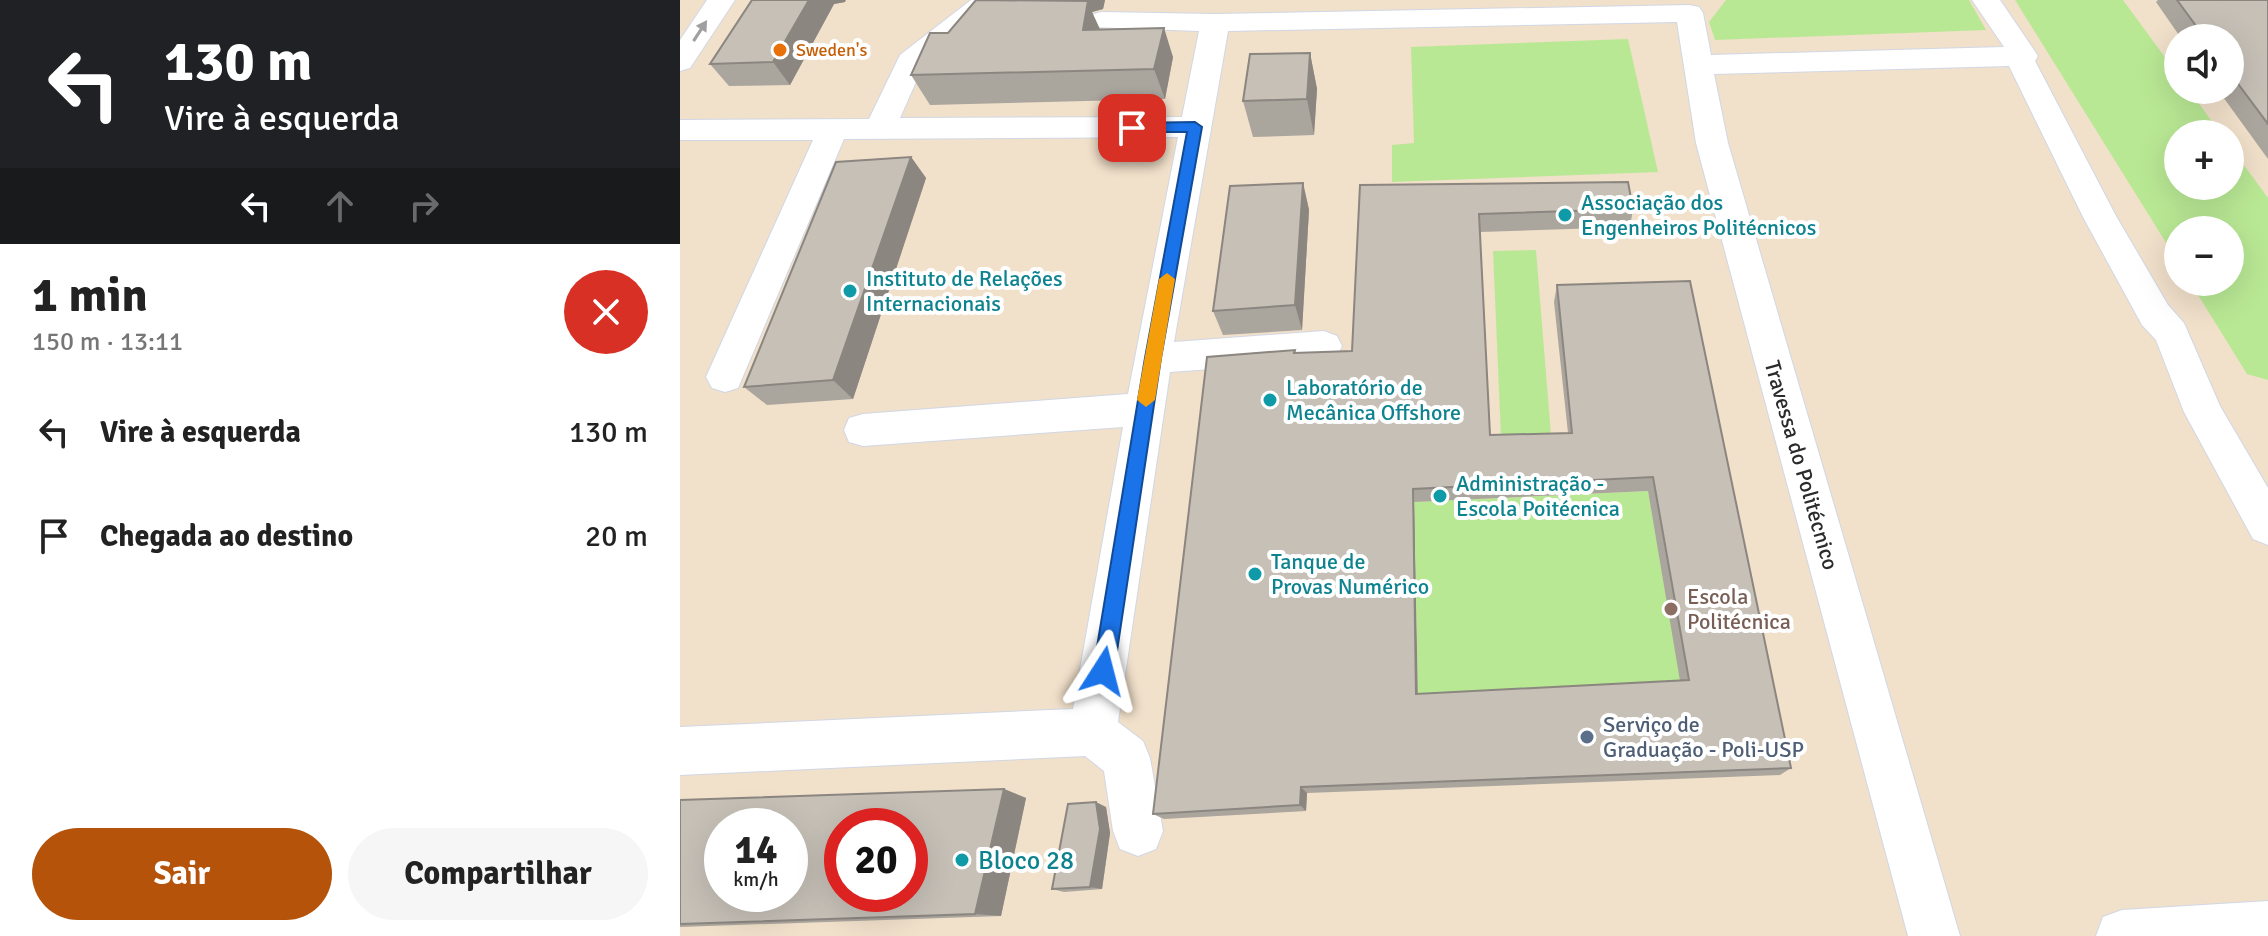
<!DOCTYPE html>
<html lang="pt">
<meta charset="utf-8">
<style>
body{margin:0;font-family:Signika,sans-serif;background:#f6f6f6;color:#222;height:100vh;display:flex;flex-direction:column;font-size:30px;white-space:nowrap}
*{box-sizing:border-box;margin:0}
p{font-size:26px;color:#767676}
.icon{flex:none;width:44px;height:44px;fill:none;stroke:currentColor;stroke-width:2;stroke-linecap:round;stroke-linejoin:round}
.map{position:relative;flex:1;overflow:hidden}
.panel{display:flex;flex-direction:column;background:#fff;width:680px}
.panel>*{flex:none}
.hud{background:#202124;color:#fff;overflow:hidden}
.controls{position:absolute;left:1484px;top:24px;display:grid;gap:16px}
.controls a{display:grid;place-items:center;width:80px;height:80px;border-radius:50%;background:#fff;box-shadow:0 8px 32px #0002;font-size:40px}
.speed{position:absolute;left:24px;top:808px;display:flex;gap:16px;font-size:40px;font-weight:700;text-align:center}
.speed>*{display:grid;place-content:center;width:104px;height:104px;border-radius:50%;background:#fff;box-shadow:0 8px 32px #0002;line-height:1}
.speed small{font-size:20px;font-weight:400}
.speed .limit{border:12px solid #d22;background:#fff;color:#111}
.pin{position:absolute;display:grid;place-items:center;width:68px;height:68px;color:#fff;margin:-34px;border-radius:16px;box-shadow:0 4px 12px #0006}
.me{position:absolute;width:88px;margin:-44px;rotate:9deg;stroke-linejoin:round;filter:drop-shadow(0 0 6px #0008)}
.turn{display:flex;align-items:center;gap:28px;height:168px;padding:0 32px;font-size:36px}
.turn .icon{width:104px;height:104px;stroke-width:2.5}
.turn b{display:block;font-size:56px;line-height:68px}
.lanes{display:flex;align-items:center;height:76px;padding:0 32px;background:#0003;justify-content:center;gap:40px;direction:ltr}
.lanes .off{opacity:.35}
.round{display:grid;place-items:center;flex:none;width:84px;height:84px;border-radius:42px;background:#f6f6f6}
.head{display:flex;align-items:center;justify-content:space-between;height:136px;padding:0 32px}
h1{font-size:48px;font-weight:700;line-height:60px}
.primary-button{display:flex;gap:16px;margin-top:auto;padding:16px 32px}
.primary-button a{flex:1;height:92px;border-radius:48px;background:#b45309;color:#fff;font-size:32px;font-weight:700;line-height:92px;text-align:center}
.primary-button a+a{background:#f6f6f6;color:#222}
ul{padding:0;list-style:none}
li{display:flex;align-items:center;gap:24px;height:104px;padding:0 32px}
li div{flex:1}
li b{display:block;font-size:30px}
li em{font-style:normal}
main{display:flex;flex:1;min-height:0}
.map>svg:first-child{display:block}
</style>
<main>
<section class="panel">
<div class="hud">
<div class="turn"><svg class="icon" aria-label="left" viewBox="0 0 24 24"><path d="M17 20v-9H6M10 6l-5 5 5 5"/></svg><div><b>130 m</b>Vire à esquerda</div></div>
<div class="lanes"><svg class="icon" aria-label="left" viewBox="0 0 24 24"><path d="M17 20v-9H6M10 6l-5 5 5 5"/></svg><svg class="icon off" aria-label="ahead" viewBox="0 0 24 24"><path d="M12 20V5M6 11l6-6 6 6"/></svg><svg class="icon off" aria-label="right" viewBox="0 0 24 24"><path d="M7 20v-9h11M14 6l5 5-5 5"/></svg></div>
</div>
<div class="head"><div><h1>1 min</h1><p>150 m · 13:11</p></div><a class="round" style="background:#d93025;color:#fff"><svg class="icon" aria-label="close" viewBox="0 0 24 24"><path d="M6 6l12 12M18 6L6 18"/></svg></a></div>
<ul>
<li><svg class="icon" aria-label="left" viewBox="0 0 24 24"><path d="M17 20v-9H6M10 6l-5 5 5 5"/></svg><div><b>Vire à esquerda</b></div><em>130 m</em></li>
<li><svg class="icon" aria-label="arrive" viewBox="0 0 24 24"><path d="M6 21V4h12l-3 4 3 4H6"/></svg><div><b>Chegada ao destino</b></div><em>20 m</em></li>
</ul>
<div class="primary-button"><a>Sair</a><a>Compartilhar</a></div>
</section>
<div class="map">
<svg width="1588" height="936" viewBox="0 0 1588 936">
<rect width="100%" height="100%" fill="#eee4dc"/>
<path fill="#f1e0ca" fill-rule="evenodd" d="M0 0H1588V936H0ZM1498 38H1550V90H1498ZM1498 134H1550V186H1498ZM1498 230H1550V282H1498ZM42 826H110V894H42ZM162 826H230V894H162Z"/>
<g fill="#b9e894">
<polygon points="1046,0 1289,0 1306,30 1035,40 1029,22"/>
<polygon points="1335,0 1443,0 1498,75 1498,90 1509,90 1541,134 1498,134 1498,186 1550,186 1550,146 1588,198 1588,380 1567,374 1510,282 1550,282 1550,230 1498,230 1498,262"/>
<polygon points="948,39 978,172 712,182 712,145 734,143 731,47"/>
<polygon points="856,250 871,435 821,437 813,251"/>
<polygon points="968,491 1002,689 738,703 734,502"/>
</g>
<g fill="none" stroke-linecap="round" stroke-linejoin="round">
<defs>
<g id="minor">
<polygon points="27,0 55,0 10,68 0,71 0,40"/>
<polygon points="291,0 322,0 243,66 220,118 502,117 519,31 411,27 407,21 411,15 421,12 535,14 1009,5 1019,7 1023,13 1031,55 1324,47 1292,0 1320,0 1358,56 1355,61 1436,216 1488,305 1504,323 1540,406 1588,488 1588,545 1573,539 1504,412 1476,340 1462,325 1403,217 1329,66 1034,74 1048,143 1280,936 1228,936 1016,143 997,22 548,31 494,342 644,331 657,336 662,346 657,356 644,361 490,372 438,722 463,741 470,758 483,831 476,849 458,856 440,849 433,831 424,771 405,756 0,775 0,727 393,709 443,427 183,446 169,442 164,430 169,418 183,414 448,394 498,137 164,139 58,388 45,392 32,388 26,377 133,140 0,140 0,120 189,119 220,55"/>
<polygon points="1588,901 1588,936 1416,936 1423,917 1442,910"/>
</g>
</defs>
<use href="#minor" stroke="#d1d7e5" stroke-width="2"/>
<use href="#minor" fill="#fff" fill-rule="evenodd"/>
</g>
<g fill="#aaa59d" fill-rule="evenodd">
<polygon points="72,0 165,2 154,4 110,85 49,86 30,64"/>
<polygon points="296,0 425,0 423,9 412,12 420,29 493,57 485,99 250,105 231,75"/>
<polygon points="1478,0 1588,0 1588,159 1538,90 1550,90 1550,38 1501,38 1476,2"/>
<polygon points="630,53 637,89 634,135 573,137 563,101"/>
<polygon points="231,157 246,178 173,399 87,405 64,387"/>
<polygon points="623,183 629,210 622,330 543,335 533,311"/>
<path d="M680 185 953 209 950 227 800 232 810 435 888 433 874 302 877 285 1010 281 1111 768 1100 775 627 793 626 811 484 819 473 814 615 350 616 353 672 351ZM968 491 1000 681 737 694 734 502Z"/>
<polygon points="324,789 346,798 321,916 0,927 0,800"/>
<polygon points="426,807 430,833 422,889 384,892 372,889"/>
</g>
<g fill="#8b8680">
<polygon points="129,0 166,0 165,2 154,4 110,85 93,62"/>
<polygon points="397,0 425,0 423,9 412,12 420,30 403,30"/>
<polygon points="484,28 493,57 485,99 474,69"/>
<polygon points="630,53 637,89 634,135 627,99"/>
<polygon points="231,157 246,178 173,399 153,380"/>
<polygon points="623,183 629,210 622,330 615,305"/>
<polygon points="733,489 734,502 738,703 736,694"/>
<polygon points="621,787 627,793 626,811 620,805"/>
<polygon points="324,789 346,798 321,916 295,914"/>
<polygon points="416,802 426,807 430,833 422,889 410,887"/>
</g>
<g fill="#c6c0b7" stroke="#8b8680" stroke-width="2" fill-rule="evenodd">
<polygon points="72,0 129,0 93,62 30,64"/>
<polygon points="296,0 408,1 403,30 484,28 474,69 231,75 250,33 268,33"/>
<polygon points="1497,0 1588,0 1588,124 1550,73 1550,38 1525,38"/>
<polygon points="630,53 627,99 563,101 570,54"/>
<polygon points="231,157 153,380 64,387 156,162"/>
<path d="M948 182 953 209 799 214 810 435 892 433 877 285 1010 281 1111 768 621 787 620 805 473 814 527 357 615 350 614 353 672 351 680 185ZM973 477 1009 680 736 694 733 489Z"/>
<polygon points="623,183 615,305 533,311 550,186"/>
<path d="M324 789 295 914 0 924V800ZM42 826H110V894H42ZM162 826H230V894H162Z"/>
<polygon points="416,802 420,829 410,887 372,889 388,804"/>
</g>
<defs><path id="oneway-solid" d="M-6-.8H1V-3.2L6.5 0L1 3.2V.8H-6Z" transform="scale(2)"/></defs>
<use fill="#a0a0a0" href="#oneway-solid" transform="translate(20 31) rotate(-57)"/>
<polygon fill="#1a73e8" stroke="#114b97" stroke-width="2" points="515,122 522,127 481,358 434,671 431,678 423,681 416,678 413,671 465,358 507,132 452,132 445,128 452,123"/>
<polygon fill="#f59e0b" points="487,273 495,279 475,400 466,407 457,400 479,279"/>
<circle fill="#e8710a" stroke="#fff" stroke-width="3" cx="100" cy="50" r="8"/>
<g fill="#0f9aa8" stroke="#fff" stroke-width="3">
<circle cx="885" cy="215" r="8"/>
<circle cx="170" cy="291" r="8"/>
<circle cx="590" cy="400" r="8"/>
<circle cx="760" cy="496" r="8"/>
<circle cx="575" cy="574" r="8"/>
<circle cx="282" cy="860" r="8"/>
</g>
<circle fill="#8d6e63" stroke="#fff" stroke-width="3" cx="991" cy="609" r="8"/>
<circle fill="#5c6f8a" stroke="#fff" stroke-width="3" cx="907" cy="737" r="8"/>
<g text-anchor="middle" stroke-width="8" stroke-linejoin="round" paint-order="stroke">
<g font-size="18" fill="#c56008" stroke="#fff" text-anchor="start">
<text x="116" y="56">Sweden's</text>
</g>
<g font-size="22" fill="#0d838f" stroke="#fff" text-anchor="start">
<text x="901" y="210">Associação dos<tspan x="901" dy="25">Engenheiros Politécnicos</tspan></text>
<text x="186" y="286">Instituto de Relações<tspan x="186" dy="25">Internacionais</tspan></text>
<text x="606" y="395">Laboratório de<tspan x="606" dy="25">Mecânica Offshore</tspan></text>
<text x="776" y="491">Administração -<tspan x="776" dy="25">Escola Poitécnica</tspan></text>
<text x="591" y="569">Tanque de<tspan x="591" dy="25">Provas Numérico</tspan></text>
</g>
<g font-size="22" fill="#2b2b2b" stroke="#fff">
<text transform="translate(1122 465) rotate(74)" y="8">Travessa do Politécnico</text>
</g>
<g font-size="22" fill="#785e54" stroke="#fff" text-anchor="start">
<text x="1007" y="604">Escola<tspan x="1007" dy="25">Politécnica</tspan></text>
</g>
<g font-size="22" fill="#4e5e75" stroke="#fff" text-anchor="start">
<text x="923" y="732">Serviço de<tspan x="923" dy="25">Graduação - Poli-USP</tspan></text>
</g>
<g font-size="26" fill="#0d838f" stroke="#fff" text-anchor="start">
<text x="298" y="869">Bloco 28</text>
</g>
</g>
</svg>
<div class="controls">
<a><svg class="icon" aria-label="sound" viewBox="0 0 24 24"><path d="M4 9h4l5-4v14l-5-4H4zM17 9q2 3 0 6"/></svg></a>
<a>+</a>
<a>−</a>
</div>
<div class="speed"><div>14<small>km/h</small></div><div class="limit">20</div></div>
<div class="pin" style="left:452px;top:128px;background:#d93025"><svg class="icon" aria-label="arrive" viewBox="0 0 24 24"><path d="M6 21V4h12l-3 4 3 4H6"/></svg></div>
<svg class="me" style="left:423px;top:671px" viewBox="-20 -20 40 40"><path d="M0-17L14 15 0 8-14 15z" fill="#1a73e8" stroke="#fff" stroke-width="4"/></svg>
</div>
</main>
